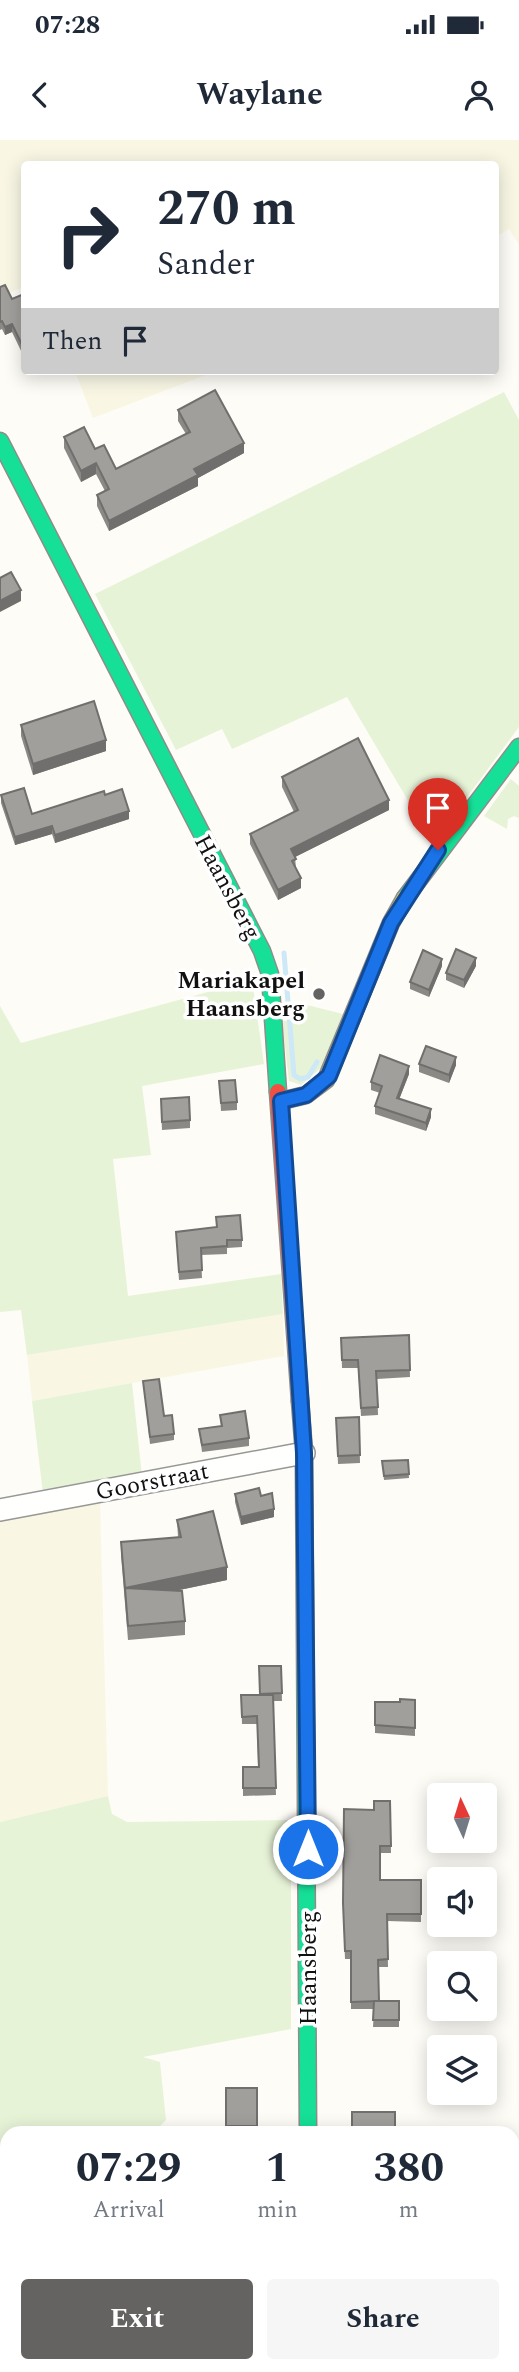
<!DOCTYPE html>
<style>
body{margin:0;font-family:Spectral,serif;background:#f6f6f7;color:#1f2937;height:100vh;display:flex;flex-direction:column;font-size:26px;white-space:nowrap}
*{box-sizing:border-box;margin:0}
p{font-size:23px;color:#747a83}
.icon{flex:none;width:38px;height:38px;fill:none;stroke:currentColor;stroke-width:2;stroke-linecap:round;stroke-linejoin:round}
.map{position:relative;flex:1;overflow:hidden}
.panel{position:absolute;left:0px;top:1986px;width:520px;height:247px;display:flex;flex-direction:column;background:#fff;border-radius:21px 21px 0 0;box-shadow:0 4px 18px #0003}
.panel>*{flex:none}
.banner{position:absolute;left:21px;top:21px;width:478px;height:214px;border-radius:7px;box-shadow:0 4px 18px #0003;background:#fff;color:#1f2937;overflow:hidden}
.needle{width:46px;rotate:356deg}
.buttons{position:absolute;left:427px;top:1643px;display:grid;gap:14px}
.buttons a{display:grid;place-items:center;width:70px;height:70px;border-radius:7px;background:#fff;box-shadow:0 4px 18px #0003;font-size:35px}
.pin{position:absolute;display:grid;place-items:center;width:60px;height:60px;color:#fff;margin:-72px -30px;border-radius:50% 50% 50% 0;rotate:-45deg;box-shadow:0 0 7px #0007}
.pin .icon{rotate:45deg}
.me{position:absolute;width:77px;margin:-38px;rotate:0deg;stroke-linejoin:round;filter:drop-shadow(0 0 5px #0008)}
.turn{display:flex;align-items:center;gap:24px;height:147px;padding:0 21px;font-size:32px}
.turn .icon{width:91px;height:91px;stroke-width:2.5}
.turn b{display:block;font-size:49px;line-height:60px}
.then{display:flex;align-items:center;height:66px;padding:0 21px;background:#0003;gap:14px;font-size:26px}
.eta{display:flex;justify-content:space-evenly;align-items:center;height:119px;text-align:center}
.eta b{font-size:42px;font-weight:700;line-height:49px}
.action{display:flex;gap:14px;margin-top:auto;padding:14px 21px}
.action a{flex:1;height:80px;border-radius:7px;background:#646362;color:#fff;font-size:28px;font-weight:700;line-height:80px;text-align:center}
.action a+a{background:#f6f6f7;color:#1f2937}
.status{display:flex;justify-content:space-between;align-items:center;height:49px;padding:0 35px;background:#fff;direction:ltr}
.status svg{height:19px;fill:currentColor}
header{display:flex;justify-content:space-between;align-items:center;height:91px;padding:0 21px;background:#fff;font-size:32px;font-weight:700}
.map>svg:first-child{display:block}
</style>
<div class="status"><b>07:28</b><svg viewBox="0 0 49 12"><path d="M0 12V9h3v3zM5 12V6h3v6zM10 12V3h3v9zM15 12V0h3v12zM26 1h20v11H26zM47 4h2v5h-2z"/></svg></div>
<header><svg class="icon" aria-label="back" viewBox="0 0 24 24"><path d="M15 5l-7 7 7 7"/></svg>Waylane<svg class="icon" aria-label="person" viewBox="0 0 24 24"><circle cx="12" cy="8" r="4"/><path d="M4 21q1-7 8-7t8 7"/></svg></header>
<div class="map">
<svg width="519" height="2232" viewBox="0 0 519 2232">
<rect width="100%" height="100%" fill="#fdfcf7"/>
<g fill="#f9f7e4">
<polygon points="0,0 519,0 519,105 509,89 495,97 495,24 24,24 24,147 0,156"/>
<polygon points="75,231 216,231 93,278"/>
<polygon points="283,1174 284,1216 32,1261 27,1215"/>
<polygon points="100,1363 108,1656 0,1682 0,1381"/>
</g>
<g fill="#e7f3d7">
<polygon points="504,252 519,280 519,587 433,703 347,557 232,609 222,589 176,610 95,454"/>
<polygon points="511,639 519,646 519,678 514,676 508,679 507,689 484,676"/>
<polygon points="252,840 264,924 142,946 151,1015 113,1019 128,1156 281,1134 283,1174 27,1215 21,1170 0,1172 0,866 21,903"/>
<polygon points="304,861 307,865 347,875 329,921 301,945 289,941 282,881 305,879"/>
<polygon points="132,1243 142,1336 43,1354 32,1261"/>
<polygon points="108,1656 112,1674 127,1682 291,1680 291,1889 143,1917 160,1922 166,1980 154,1992 7,1993 7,2226 62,2226 47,2232 0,2232 0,1682"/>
</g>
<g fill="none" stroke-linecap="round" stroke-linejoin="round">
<polyline stroke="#cde8f7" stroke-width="5" points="284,813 294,935 300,939 308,937 317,922"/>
<defs>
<g id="street">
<polyline points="0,1370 304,1313"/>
<polyline points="307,2232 307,2226"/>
</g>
<g id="fast">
<polyline points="0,301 262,811 270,834 278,952"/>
<polyline points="405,758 519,607"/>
<polyline points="300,1261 304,1313 308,1993"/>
</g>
<polyline id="slow" points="281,961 306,955 326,940 391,783 405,758"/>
<polyline id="jam" points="278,952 300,1261"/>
</defs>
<use href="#street" stroke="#979795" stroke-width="24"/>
<use href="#fast" stroke="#8e8d8b" stroke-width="19"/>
<use href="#slow" stroke="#8e8d8b" stroke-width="19"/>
<use href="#jam" stroke="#8e8d8b" stroke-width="19"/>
<use href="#street" stroke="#fffffe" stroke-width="21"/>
<use href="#fast" stroke="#16e098" stroke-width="16"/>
<use href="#slow" stroke="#ffcf43" stroke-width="16"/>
<use href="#jam" stroke="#f24e42" stroke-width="16"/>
</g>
<g fill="#8a8986">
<polygon points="0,147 12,159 24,155 24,217 12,192 5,195 2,189 0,190"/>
<polygon points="178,270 244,313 198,338 198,346 109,391 97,366 97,355 105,351 96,334 81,342 64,308 64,297 95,309 116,329 186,294 178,281"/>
<polygon points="21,585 106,611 33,635 21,596"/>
<polygon points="282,637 389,670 295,717 296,728 301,748 278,760 250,704 250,694 294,672 282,647"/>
<polygon points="1,655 32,674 105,655 129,679 55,703 52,694 15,705 1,663"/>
<polygon points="442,826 429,857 410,849 410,842"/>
<polygon points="476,826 464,848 446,840 446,833"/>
<polygon points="419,924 456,925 449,943 419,932"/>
<polygon points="409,934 399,959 431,977 426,991 375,974 375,966 380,953 371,950 371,942"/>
<polygon points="219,941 237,962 237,970 221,971"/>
<polygon points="161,967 190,980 190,988 162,990"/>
<polygon points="176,1092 242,1100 242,1107 227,1108 227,1114 201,1115 202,1138 179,1140"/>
<polygon points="409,1195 410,1237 377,1239 378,1275 361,1276 358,1228 342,1228 341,1198"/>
<polygon points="143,1241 174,1294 174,1300 150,1304"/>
<polygon points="220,1275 249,1298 249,1306 202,1312 199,1289 221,1286"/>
<polygon points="359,1277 360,1323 338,1324 336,1278"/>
<polygon points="408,1320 409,1338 384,1340 382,1321"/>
<polygon points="235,1354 261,1356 274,1377 241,1385 235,1362"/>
<polygon points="177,1380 227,1440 175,1451 185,1481 185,1495 128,1500 121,1415 121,1402 178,1397"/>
<polygon points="259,1526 281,1526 282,1561 273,1561 276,1655 243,1656 243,1627 258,1627 257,1584 242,1584 241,1555 260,1555"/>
<polygon points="415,1560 415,1596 375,1593 375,1562 400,1562"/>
<polygon points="390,1661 391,1713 380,1713 380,1740 421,1740 421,1782 387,1781 388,1827 378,1827 379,1861 399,1861 399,1887 373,1887 374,1869 351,1869 351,1819 345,1819 343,1770 374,1670"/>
<rect x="226" y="1948" width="31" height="45"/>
</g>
<g fill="#716f6d">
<polygon points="12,184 12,192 5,195 5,187"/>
<polygon points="244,303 244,313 198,338 198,346 109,391 109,381 194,329"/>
<polygon points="96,323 96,334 81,342 81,331"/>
<polygon points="21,450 21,461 0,472 0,461"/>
<polygon points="106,600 106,611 33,635 33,624"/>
<polygon points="389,660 389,670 291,719 291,709"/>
<polygon points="129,671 129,679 55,703 55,695"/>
<polygon points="52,686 52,694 15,705 15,697"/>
<polygon points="301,738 301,748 278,760 278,750"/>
<polygon points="476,818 476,826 464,848 464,840"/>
<polygon points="442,819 442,826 429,857 429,850"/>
<polygon points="456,917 456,925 449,943 449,935"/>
<polygon points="409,926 409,934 397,965 397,958"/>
<polygon points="431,969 431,977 426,991 426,983"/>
<polygon points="274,1369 274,1377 241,1385 241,1377"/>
<polygon points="227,1427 227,1440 126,1461 125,1448"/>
</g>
<g fill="#a19f9c" stroke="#716f6d" stroke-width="2">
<polygon points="5,145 12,159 24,154 24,209 12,184 5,187 2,181 0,182 0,147"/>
<polygon points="215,250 244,303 194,329 198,335 109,381 97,355 109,349 96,323 81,331 64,297 84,287 95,309 104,305 116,329 190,292 178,270"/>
<polygon points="11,432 21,450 0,461 0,438"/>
<polygon points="94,561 106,600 33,624 21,585"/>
<polygon points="358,598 389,660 291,709 296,719 292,721 301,738 278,750 250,694 298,670 282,637"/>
<polygon points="24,648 32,674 104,651 105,655 122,649 129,671 55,695 52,686 15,697 1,655"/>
<polygon points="456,809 476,818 464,840 446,833"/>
<polygon points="423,810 442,819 429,850 410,842"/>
<polygon points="426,906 456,917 449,935 419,924"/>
<polygon points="380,915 409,926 397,958 431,969 426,983 375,966 382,946 371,942"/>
<polygon points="235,940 237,962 221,963 219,941"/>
<polygon points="189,957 190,980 162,982 161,959"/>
<polygon points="240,1075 242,1100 227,1100 227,1106 201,1108 202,1130 179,1132 176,1092 217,1087 216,1077"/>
<polygon points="409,1195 410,1230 376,1231 378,1267 361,1268 358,1220 342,1220 341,1198"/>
<polygon points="159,1239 164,1276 172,1275 174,1294 150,1297 143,1241"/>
<polygon points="245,1271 249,1298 202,1305 199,1289 222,1286 220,1275"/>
<polygon points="359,1277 360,1315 338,1316 336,1278"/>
<polygon points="408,1320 409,1334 384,1336 382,1321"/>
<polygon points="259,1348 261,1356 272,1353 274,1369 241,1377 235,1354"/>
<polygon points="213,1371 227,1427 125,1448 121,1402 181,1397 177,1380"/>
<polygon points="125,1448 182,1451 185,1481 128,1486"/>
<polygon points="259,1526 281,1526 282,1553 260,1554"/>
<polygon points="241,1555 273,1555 276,1648 243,1648 243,1627 259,1627 257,1576 242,1577"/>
<polygon points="400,1559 415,1560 415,1588 375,1585 375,1562 400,1562"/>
<polygon points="374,1661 390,1661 391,1706 380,1706 380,1740 421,1740 421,1774 387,1774 388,1819 378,1820 379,1861 351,1862 351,1811 345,1811 343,1763 344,1669 374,1670"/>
<polygon points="374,1861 399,1861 399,1880 373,1880"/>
<rect x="226" y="1948" width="31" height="38"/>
<rect x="352" y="1972" width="43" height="21"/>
<polygon points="148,2226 228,2226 230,2232 150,2232"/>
</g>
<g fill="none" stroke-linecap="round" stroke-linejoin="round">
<defs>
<polyline id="route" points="308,1709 304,1313 281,961 306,955 329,936 391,783 438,710"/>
</defs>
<use href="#route" stroke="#114b97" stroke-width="18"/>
<use href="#route" stroke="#1a73e8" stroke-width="12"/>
</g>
<circle fill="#646362" stroke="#fff" stroke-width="2.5" cx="319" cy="854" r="7"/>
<g text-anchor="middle" stroke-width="7" stroke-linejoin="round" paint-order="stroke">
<g font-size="24" fill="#111" stroke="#fff">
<text transform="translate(228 747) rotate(62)" y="8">Haansberg</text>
<text transform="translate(152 1341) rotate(-11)" y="8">Goorstraat</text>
<text transform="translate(308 1828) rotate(-90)" y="8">Haansberg</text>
</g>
<g font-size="24" font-weight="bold" fill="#111" stroke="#fff" text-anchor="end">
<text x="305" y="848">Mariakapel<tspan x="305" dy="28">Haansberg</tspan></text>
</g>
</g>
</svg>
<div class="buttons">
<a><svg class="needle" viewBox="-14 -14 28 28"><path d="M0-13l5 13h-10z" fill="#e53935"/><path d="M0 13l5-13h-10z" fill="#747a83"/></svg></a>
<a><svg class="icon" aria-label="sound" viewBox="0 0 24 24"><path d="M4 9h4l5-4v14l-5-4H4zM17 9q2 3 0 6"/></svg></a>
<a><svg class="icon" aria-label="search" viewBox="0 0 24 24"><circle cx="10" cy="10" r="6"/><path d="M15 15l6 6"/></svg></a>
<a><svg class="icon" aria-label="layers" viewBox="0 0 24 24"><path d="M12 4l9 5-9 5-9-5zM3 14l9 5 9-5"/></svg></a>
</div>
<div class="pin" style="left:438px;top:710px;background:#d93025"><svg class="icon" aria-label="arrive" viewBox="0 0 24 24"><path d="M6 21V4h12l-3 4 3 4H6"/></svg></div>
<svg class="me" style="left:308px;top:1709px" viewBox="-20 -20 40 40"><circle r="17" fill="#1a73e8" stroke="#fff" stroke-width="3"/><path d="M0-11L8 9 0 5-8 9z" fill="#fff"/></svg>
<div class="banner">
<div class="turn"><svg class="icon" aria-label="right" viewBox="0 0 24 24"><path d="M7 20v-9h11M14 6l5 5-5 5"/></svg><div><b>270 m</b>Sander</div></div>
<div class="then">Then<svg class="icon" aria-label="arrive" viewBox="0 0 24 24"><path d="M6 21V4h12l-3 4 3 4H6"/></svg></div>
</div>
<section class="panel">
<div class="eta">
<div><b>07:29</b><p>Arrival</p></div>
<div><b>1</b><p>min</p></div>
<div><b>380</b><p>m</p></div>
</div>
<div class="action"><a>Exit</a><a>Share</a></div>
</section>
</div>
